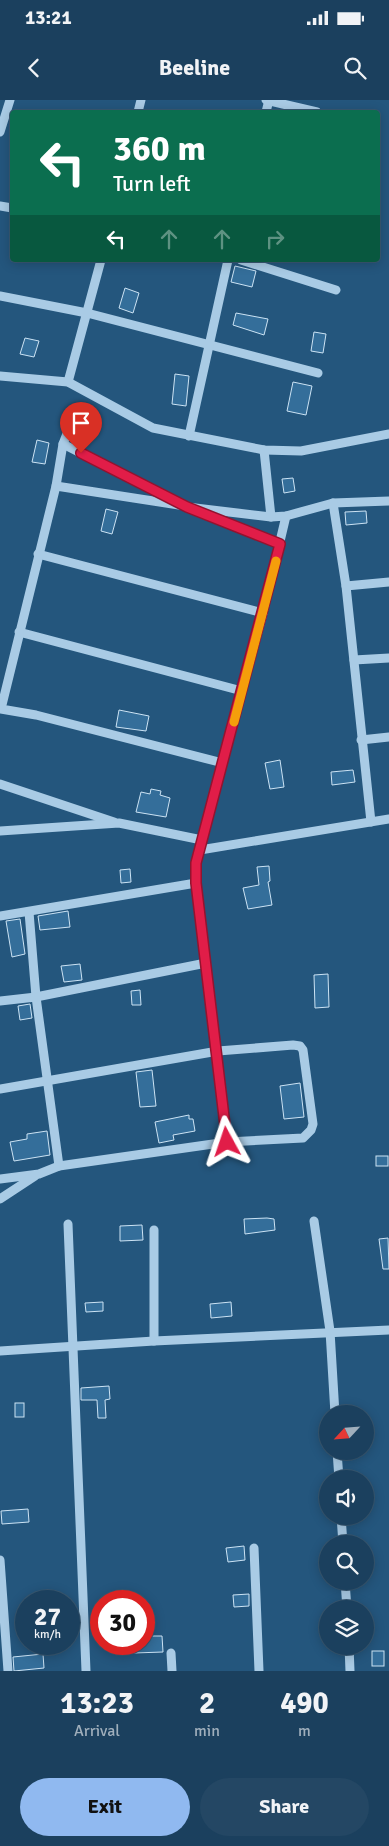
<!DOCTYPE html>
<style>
body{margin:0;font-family:Signika,sans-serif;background:#244764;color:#f1f3f6;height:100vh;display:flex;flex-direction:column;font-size:19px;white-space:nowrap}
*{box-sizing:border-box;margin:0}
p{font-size:16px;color:#a0afbc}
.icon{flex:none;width:28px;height:28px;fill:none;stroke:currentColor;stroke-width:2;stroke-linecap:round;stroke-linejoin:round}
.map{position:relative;height:1571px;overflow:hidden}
.drawer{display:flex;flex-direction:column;background:#1b405e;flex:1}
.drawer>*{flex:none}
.top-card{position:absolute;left:10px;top:10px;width:370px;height:152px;border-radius:5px;box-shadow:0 2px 12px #0003,0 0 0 1px #395973;background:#0b6e4f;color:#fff;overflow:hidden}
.needle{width:32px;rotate:244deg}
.buttons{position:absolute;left:319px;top:1305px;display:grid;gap:10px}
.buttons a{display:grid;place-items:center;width:55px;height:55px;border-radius:50%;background:#1b405e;box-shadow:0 2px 12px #0003,0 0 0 1px #395973;font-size:25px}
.speed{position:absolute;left:15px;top:1490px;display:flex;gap:10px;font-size:25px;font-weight:700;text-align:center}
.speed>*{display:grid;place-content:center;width:65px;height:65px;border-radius:50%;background:#1b405e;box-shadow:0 2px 12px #0003,0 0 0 1px #395973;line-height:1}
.speed small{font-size:12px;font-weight:400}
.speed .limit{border:8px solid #d22;background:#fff;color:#111}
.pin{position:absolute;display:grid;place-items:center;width:42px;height:42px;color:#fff;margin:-51px -21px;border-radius:50% 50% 50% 0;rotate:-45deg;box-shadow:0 0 5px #0007}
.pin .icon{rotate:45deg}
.me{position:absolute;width:55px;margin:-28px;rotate:355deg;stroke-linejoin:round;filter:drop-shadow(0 0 4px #0008)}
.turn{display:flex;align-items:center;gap:18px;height:105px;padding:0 20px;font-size:22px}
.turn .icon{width:65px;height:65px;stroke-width:2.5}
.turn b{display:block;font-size:35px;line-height:42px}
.lanes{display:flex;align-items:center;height:48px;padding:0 20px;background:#0003;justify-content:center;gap:25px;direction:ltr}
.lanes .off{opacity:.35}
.eta{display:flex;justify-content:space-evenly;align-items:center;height:85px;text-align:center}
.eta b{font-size:30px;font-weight:800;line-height:35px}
.button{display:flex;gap:10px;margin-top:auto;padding:10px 20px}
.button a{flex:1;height:58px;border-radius:30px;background:#90b9f0;color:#111;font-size:20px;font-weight:800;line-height:58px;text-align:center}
.button a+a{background:#244764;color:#f1f3f6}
.status{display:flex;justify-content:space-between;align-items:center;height:35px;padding:0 25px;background:#1b405e;direction:ltr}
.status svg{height:14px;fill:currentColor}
header{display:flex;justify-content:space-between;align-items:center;height:65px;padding:0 20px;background:#1b405e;font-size:22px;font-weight:800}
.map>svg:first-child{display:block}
</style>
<div class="status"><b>13:21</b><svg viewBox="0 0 49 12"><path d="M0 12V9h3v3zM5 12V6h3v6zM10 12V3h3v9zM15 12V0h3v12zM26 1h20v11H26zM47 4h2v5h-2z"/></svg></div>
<header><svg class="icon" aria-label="back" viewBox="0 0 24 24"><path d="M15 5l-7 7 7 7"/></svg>Beeline<svg class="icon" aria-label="search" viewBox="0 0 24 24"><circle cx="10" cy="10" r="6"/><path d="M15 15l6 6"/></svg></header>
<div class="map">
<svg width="389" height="1571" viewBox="0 0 389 1571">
<rect width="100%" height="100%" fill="#24567d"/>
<g fill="#346e9a" stroke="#cce3f4">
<polygon points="235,166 256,171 252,187 231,182"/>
<polygon points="125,188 139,193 133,213 119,208"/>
<polygon points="236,213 268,219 264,235 233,225"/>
<polygon points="314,232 326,234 323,253 311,251"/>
<polygon points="25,238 39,241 34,257 20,254"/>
<polygon points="175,274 189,276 186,306 172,304"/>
<polygon points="293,282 312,286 306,315 287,311"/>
<polygon points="37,340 49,343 45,364 32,362"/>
<polygon points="293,378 295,391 284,393 282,379"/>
<polygon points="106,409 118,412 112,434 101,431"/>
<polygon points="366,411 367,423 346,425 345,412"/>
<polygon points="119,610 149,616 146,631 116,627"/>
<polygon points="280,660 284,687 270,689 265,663"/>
<polygon points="353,670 355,682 332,685 331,672"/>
<polygon points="151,689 161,691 160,695 170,698 166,717 136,712 141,692 150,694"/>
<polygon points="269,766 270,781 268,782 272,805 248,809 243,788 259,785 257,767"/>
<polygon points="130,769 131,782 121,783 120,770"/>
<polygon points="68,811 70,827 40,830 38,816"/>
<polygon points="20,819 25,854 12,857 6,821"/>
<polygon points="80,864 82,880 64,882 61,866"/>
<polygon points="328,874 329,907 315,908 314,875"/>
<polygon points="140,890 141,905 132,905 131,891"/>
<polygon points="30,904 32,918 20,920 18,906"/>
<polygon points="152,970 156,1006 140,1007 136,972"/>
<polygon points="300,983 304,1017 284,1019 280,986"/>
<polygon points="189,1015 189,1019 193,1019 195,1031 173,1035 174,1040 159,1043 155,1022"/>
<polygon points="47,1031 50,1055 14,1061 10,1042 27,1039 27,1034"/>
<rect x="376" y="1056" width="12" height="10"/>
<polygon points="267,1118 274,1119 275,1130 245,1134 244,1119"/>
<polygon points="142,1125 143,1140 120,1141 120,1126"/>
<polygon points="388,1138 389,1169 383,1169 379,1139"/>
<polygon points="103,1202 103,1211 86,1212 85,1203"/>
<polygon points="231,1202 232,1216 211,1218 210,1204"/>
<polygon points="109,1286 110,1299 105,1300 106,1318 98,1318 97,1300 81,1300 81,1288"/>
<rect x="15" y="1303" width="9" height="14"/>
<polygon points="28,1409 29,1422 2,1424 1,1411"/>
<polygon points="244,1446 245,1460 228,1462 226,1448"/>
<polygon points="249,1494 249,1506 234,1507 233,1495"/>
<polygon points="144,1536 162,1536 163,1552 134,1553 133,1544 144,1544"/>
<rect x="372" y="1551" width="12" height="15"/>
<polygon points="43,1554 44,1568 14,1571 13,1557"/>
</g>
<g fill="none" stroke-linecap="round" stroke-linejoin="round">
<g stroke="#a9cbe5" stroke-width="9">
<polyline points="266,0 317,12"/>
<polyline points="138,12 141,0"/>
<polyline points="266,12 269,0"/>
<polyline points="0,32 10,0"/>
<polyline points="0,106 12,108"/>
<polyline points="241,160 336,190"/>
<polyline points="0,196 87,213 318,273"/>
<polyline points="0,276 68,282 153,328 264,350 301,351 389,334"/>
<polyline points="68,282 101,160"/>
<polyline points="72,321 63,344 56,386 1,609 36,615 223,663"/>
<polyline points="189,336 228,160"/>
<polyline points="63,344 187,407 271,417 286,416 333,403 389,401"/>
<polyline points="264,350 271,417"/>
<polyline points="56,386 179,405"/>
<polyline points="333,403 346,486 371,722"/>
<polyline points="198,411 280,444"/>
<polyline points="38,454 263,513"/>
<polyline points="346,486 389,482"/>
<polyline points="19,532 242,591"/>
<polyline points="354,560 389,558"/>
<polyline points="361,640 389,637"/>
<polyline points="0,684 114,722"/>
<polyline points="0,731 119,723 202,740"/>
<polyline points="200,750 389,719"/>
<polyline points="29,812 36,897 59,1066"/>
<polyline points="0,816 196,783"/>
<polyline points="0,901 36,897 206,863"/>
<polyline points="0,989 218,951 293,945 300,946 303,950 313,1024 311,1030 303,1038 227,1042 59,1066 39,1074 0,1079"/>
<polyline points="227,1042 196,783 196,763 263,513 286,416"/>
<polyline points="0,1099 35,1076"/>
<polyline points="314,1121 330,1231 335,1314"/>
<polyline points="68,1124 86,1571"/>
<polyline points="154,1241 154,1130"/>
<polyline points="0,1251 154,1241 389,1230"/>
<polyline points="337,1351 339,1379"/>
<polyline points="341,1416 343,1444"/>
<polyline points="254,1448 259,1571"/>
<polyline points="0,1460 8,1571"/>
<polyline points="345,1481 347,1509"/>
<polyline points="349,1546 350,1571"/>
<polyline points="171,1553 172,1571"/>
</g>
</g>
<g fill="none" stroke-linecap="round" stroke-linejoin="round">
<defs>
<polyline id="route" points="81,353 187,407 280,444 196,763 196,783 227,1042"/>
</defs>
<use href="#route" stroke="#92132f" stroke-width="12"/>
<use href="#route" stroke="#e11d48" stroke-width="9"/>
<polyline stroke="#f59e0b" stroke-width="9" points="234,622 276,461"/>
</g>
</svg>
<div class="buttons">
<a><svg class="needle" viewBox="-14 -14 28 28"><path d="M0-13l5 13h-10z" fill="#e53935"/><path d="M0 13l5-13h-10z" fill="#a0afbc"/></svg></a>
<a><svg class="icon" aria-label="sound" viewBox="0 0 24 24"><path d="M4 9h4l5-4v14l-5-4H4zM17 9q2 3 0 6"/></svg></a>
<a><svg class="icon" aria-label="search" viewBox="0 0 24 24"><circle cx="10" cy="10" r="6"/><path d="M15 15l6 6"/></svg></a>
<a><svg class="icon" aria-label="layers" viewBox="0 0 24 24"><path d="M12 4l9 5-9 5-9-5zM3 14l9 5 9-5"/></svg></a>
</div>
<div class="speed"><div>27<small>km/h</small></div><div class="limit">30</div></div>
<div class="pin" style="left:81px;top:353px;background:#d93025"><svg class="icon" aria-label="arrive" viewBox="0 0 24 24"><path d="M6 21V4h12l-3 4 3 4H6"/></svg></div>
<svg class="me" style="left:227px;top:1042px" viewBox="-20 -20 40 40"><path d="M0-17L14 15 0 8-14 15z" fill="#e11d48" stroke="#fff" stroke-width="4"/></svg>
<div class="top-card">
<div class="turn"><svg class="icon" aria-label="left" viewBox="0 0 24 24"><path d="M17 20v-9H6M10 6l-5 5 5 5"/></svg><div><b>360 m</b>Turn left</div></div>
<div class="lanes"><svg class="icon" aria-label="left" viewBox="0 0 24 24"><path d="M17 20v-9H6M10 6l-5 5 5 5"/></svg><svg class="icon off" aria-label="ahead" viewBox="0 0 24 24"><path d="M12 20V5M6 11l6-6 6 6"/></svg><svg class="icon off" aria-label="ahead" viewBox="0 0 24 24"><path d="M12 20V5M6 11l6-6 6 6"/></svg><svg class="icon off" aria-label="right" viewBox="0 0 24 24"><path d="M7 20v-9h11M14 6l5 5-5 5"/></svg></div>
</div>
</div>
<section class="drawer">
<div class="eta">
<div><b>13:23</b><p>Arrival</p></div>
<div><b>2</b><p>min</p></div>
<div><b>490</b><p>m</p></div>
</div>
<div class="button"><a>Exit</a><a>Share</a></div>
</section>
